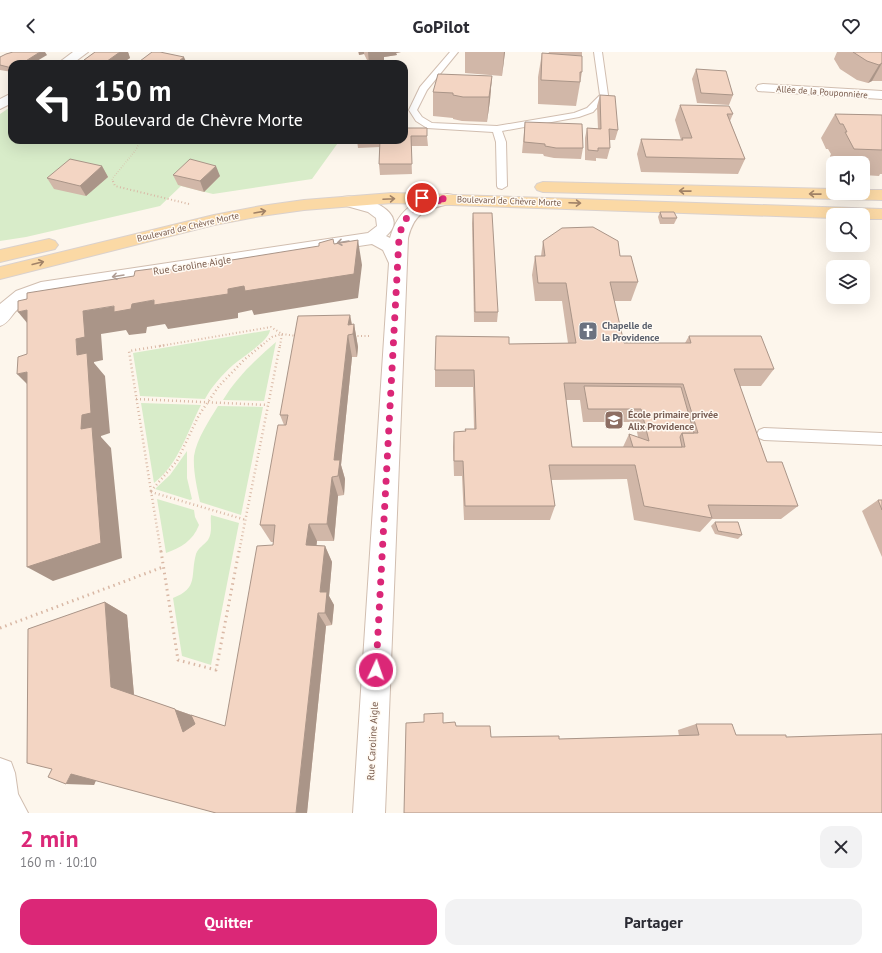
<!DOCTYPE html>
<html lang="fr">
<meta charset="utf-8">
<style>
body{margin:0;font-family:"PT Sans",sans-serif;background:#f2f2f3;color:#2b2b33;height:100vh;display:flex;flex-direction:column;font-size:15px;white-space:nowrap}
*{box-sizing:border-box;margin:0}
p{font-size:13px;color:#7c7c81}
.icon{flex:none;width:22px;height:22px;fill:none;stroke:currentColor;stroke-width:2;stroke-linecap:round;stroke-linejoin:round}
.map{position:relative;height:761px;overflow:hidden}
.panel{display:flex;flex-direction:column;background:#fff;flex:1}
.panel>*{flex:none}
.banner{position:absolute;left:8px;top:8px;width:400px;height:84px;border-radius:12px;box-shadow:0 4px 16px #0002;background:#202124;color:#fff;overflow:hidden}
.fabs{position:absolute;left:826px;top:104px;display:grid;gap:8px}
.fabs a{display:grid;place-items:center;width:44px;height:44px;border-radius:8px;background:#fff;box-shadow:0 4px 16px #0002;font-size:20px}
.pin{position:absolute;display:grid;place-items:center;width:34px;height:34px;color:#fff;margin:-17px;border:2px solid #fff;border-radius:50%;box-shadow:0 1px 4px #0007}
.me{position:absolute;width:44px;margin:-22px;rotate:3deg;stroke-linejoin:round;filter:drop-shadow(0 0 3px #0008)}
.turn{display:flex;align-items:center;gap:14px;height:84px;padding:0 20px;font-size:18px}
.turn .icon{width:52px;height:52px;stroke-width:2.5}
.turn b{display:block;font-size:28px;line-height:34px}
.round{display:grid;place-items:center;flex:none;width:42px;height:42px;border-radius:12px;background:#f2f2f3}
.head{display:flex;align-items:center;justify-content:space-between;height:68px;padding:0 20px}
h1{font-size:24px;font-weight:600;line-height:30px;color:#db2777}
.primary-button{display:flex;gap:8px;margin-top:auto;padding:8px 20px}
.primary-button a{flex:1;height:46px;border-radius:12px;background:#db2777;color:#fff;font-size:16px;font-weight:600;line-height:46px;text-align:center}
.primary-button a+a{background:#f2f2f3;color:#2b2b33}
header{display:flex;justify-content:space-between;align-items:center;height:52px;padding:0 20px;background:#fff;font-size:18px;font-weight:600}
.map>svg:first-child{display:block}
</style>
<header><svg class="icon" aria-label="back" viewBox="0 0 24 24"><path d="M15 5l-7 7 7 7"/></svg>GoPilot<svg class="icon" aria-label="heart" viewBox="0 0 24 24"><path d="M12 20l-8-8c-3-5 5-10 8-4 3-6 11-1 8 4z"/></svg></header>
<div class="map">
<svg width="882" height="761" viewBox="0 0 882 761">
<rect width="100%" height="100%" fill="#fdf6ec"/>
<g fill="#d8ecc9">
<polygon points="12,54 12,88 340,88 312,127 213,142 181,134 160,154 26,185 0,189 0,62"/>
<path d="M270 278C269 289 242 305 233 313 222 323 212 334 205 347L140 344 133 301Z"/>
<path d="M276 290 264 349 223 348C236 326 256 307 276 290Z"/>
<path d="M141 351 201 353C187 380 179 412 154 431Z"/>
<path d="M218 354 263 355 241 463 200 450C197 436 193 419 194 404 197 386 209 369 218 354Z"/>
<polygon points="187,399 187,426 192,447 190,448 155,437 170,423"/>
<path d="M157 447 194 458 195 465 199 473C193 489 180 496 166 501Z"/>
<path d="M211 463 239 471 211 613 182 604 173 546C199 536 190 524 196 502 198 496 204 493 208 488 213 480 210 471 211 463Z"/>
</g>
<g fill="none" stroke-linecap="round" stroke-linejoin="round">
<defs>
<g id="lane">
<polygon points="450,0 458,0 427,38 417,58 422,65 432,71 497,74 574,61 587,56 600,43 594,0 602,0 608,43 593,60 579,65 502,79 506,90 507,134 502,137 498,136 497,134 496,90 493,80 427,76 416,69 409,58 420,35"/>
<polygon points="764,376 882,381 882,393 764,388 759,386 757,382 759,378"/>
</g>
<g id="street">
<polygon points="73,0 88,0 72,12 57,12"/>
<polygon points="763,32 882,39 882,47 758,39 756,36 758,33"/>
<polygon points="12,41 12,51 0,57 0,47"/>
<path d="M447 142 453 143 455 147 453 151C428 157 415 158 408 186L385 761H353L389 211 383 198 372 192 43 242C34 246 25 250 18 257 11 263 9 271 0 274V252L16 239 41 230 368 181 377 174 376 166 368 160 343 153 341 149 343 145C362 141 413 161 386 184L390 186C399 155 417 147 447 142Z"/>
<polygon points="0,706 11,710 15,721 18,742 28,761 0,761"/>
</g>
<g id="primary">
<polygon points="543,130 833,137 833,141 863,141 863,138 882,138 882,148 543,140 537,138 535,135 537,132"/>
<polygon points="392,141 882,157 882,167 863,167 863,163 833,163 833,166 392,151 304,158 261,164 214,173 0,227 0,215 214,163 261,154 304,148"/>
<polygon points="49,187 55,189 58,193 55,197 0,210 0,198"/>
</g>
</defs>
<use href="#lane" stroke="#d1beb0" stroke-width="2"/>
<use href="#street" stroke="#d1beb0" stroke-width="2"/>
<use href="#primary" stroke="#dad1cd" stroke-width="2"/>
<polyline stroke="#d9b8a5" stroke-width="1.5" stroke-dasharray="0.5 2" stroke-linecap="butt" points="113,130 112,127 135,99 141,88"/>
<g stroke="#d9b8a5" stroke-width="2" stroke-dasharray="1 2.5" stroke-linecap="butt">
<polyline points="113,129 115,134 189,152"/>
<polyline points="282,282 297,284"/>
<polyline points="354,284 371,284"/>
<polyline points="160,294 271,275 282,282"/>
<polyline points="261,294 272,285 282,282"/>
<polyline points="280,294 282,282"/>
</g>
<g stroke="#d9b8a5" stroke-width="2.5" stroke-dasharray="1 3" stroke-linecap="butt">
<polyline points="136,347 268,353"/>
<polyline points="151,439 161,500"/>
<polyline points="151,439 129,299 166,293"/>
<polyline points="151,439 177,409 199,363 219,334 245,307 262,293"/>
<polyline points="151,440 246,468"/>
<polyline points="239,500 280,293"/>
</g>
<g stroke="#d9b8a5" stroke-width="3" stroke-dasharray="1.5 4" stroke-linecap="butt">
<polyline points="161,499 178,608 216,618 239,499"/>
<polyline points="0,576 163,515"/>
</g>
<use href="#lane" fill="#fff" fill-rule="evenodd"/>
<use href="#street" fill="#fff" fill-rule="evenodd"/>
<use href="#primary" fill="#fbd9a5" fill-rule="evenodd"/>
</g>
<g fill="#d1b7a8" fill-rule="evenodd">
<polygon points="95,0 128,0 130,6 121,12 86,12 84,8"/>
<polygon points="358,0 401,0 396,1 397,3 384,5 384,10 372,12 369,12 364,2 359,3"/>
<polygon points="465,0 505,0 502,24 465,21"/>
<polygon points="549,0 582,0 582,4 548,2"/>
<polygon points="837,0 882,0 882,29 872,29 868,31 857,28 840,17 834,7"/>
<polygon points="542,1 582,20 576,54 538,52 538,25"/>
<polygon points="47,3 12,12 12,20 0,18 0,5"/>
<polygon points="140,9 187,12 142,12"/>
<polygon points="696,17 733,43 729,53 697,51 692,27"/>
<polygon points="492,24 490,48 487,70 462,69 453,67 453,66 433,64 433,40"/>
<polygon points="600,43 618,78 615,88 609,88 610,96 607,107 596,106 596,109 585,108 585,86 587,76 598,77 597,54"/>
<polygon points="680,53 733,62 730,69 745,107 738,122 641,120 637,102 641,87 681,88 675,68"/>
<polygon points="835,62 882,63 882,122 880,122 879,124 863,123 863,111 833,111 830,104 831,102 828,97 826,97 821,86"/>
<polygon points="525,70 583,96 581,107 554,106 544,104 543,102 522,101"/>
<polygon points="404,76 427,84 428,94 411,94 412,122 380,123 379,112 380,95 358,96 357,88 404,88"/>
<polygon points="102,114 108,125 86,144 54,137 47,126"/>
<polygon points="173,123 220,124 204,140 178,133"/>
<polygon points="660,160 677,166 674,172 660,172 658,165"/>
<polygon points="473,161 498,260 497,270 474,270 472,171"/>
<path d="M543 189 620 204 638 230 631 249H614L624 291H685L689 284 774 317 761 334H740L767 410 798 454 781 467H712L700 480 634 468 627 427 551 428 555 454 550 468H464L462 424H454L453 395 454 380 465 379V377H474L473 335H435V318L509 292 568 291 562 249H535L532 223 535 204H541ZM566 348H580L583 370H635L638 385 629 382 623 395H572Z"/>
<polygon points="350,263 352,272 354,272 358,295 357,305 352,305 341,413 345,427 344,443 338,444 334,489 317,489 316,493 325,494 332,510 329,544 334,553 332,573 326,574 307,761 216,761 96,728 94,733 52,717 105,550 127,563 134,643 194,664 225,674 273,493 273,490 271,490 260,473 284,373 280,363"/>
<polygon points="878,448 882,448 882,505 862,459"/>
<polygon points="715,470 742,483 738,487 715,482 711,474"/>
<polygon points="424,670 443,671 491,685 559,687 679,684 678,678 696,672 736,683 404,761"/>
</g>
<g fill="#aa9588">
<polygon points="40,0 45,0 47,3 32,12 21,12"/>
<polygon points="120,0 128,0 130,6 121,12 103,12"/>
<polygon points="359,0 364,0 364,2 359,3"/>
<polygon points="368,0 401,0 396,1 397,3 384,5 384,10 372,12 369,12"/>
<polygon points="504,0 505,0 502,24"/>
<polygon points="184,5 187,12 175,12"/>
<polygon points="882,11 872,29 868,31 879,13"/>
<polygon points="492,24 490,48 487,70 489,45"/>
<polygon points="102,114 108,125 86,144 80,134"/>
<polygon points="216,114 220,124 204,140 200,129"/>
<polygon points="358,188 362,213 358,246 254,263 252,258 238,261 238,266 168,277 165,272 147,275 146,281 129,283 126,278 101,282 103,308 94,310 94,311 105,324 110,381 101,384 101,385 111,396 122,506 53,529 27,515 81,377 76,287 83,259 228,237"/>
<polygon points="27,258 38,284 18,260"/>
<polygon points="350,263 353,281 354,272 358,295 357,305 353,282 348,273"/>
<polygon points="348,283 352,305 341,413 345,427 344,443 334,408"/>
<polygon points="27,320 39,344 17,322"/>
<polygon points="332,425 338,444 334,489 327,472"/>
<polygon points="309,472 317,489 315,509 306,493"/>
<polygon points="325,494 332,510 329,544 334,553 332,573 325,561 320,540"/>
<polygon points="105,550 127,563 134,643 194,664 202,685 183,680 111,635"/>
<polygon points="318,561 326,574 307,761 296,761"/>
<polygon points="71,722 98,724 94,733 66,732"/>
</g>
<g fill="#f3d5c3" stroke="#aa9588" fill-rule="evenodd">
<polygon points="13,0 40,0 21,12 12,12 12,16 0,13 0,5 6,2"/>
<polygon points="95,0 120,0 103,12 84,8"/>
<polygon points="152,0 160,0 184,5 175,12 157,12 140,9"/>
<polygon points="853,0 882,0 882,11 879,13 867,9"/>
<polygon points="542,1 582,4 582,20 580,20 580,30 541,28"/>
<polygon points="696,17 726,19 733,43 701,41"/>
<polygon points="438,22 492,24 489,45 463,45 453,43 453,41 433,40"/>
<polygon points="600,43 615,44 618,78 609,77 610,96 598,96 598,99 588,98 587,76 601,77"/>
<polygon points="680,53 729,54 733,62 727,62 745,107 646,105 641,87 683,88 682,86 692,86"/>
<polygon points="835,62 882,63 882,98 854,97 845,80 847,80 843,72 840,72"/>
<polygon points="525,70 582,72 583,96 556,96 545,94 545,92 524,90"/>
<polygon points="404,76 427,76 427,84 411,84 412,112 379,112 380,88 404,88"/>
<polygon points="70,107 102,114 80,134 47,126"/>
<polygon points="190,107 216,114 200,129 173,123"/>
<polygon points="660,160 674,160 677,166 662,166"/>
<polygon points="473,161 492,161 498,260 475,260"/>
<path d="M593 175 618 189 620 204H631L638 230H610L624 291H691L689 284H761L774 317H734L767 410H782L798 454 708 453 712 466 644 454 635 413H549L555 454H465L463 409H454V380L466 379 465 377H476L474 318H435L436 284 509 285V292L576 291 566 231H538L535 204H545L543 189 562 176ZM564 331 683 332 698 381H682L685 395H572Z"/>
<polygon points="333,187 334,192 358,188 354,222 245,239 244,234 228,237 228,242 154,253 154,248 132,252 131,257 114,260 114,254 83,259 85,285 76,287 77,303 87,301 91,361 82,363 81,377 92,375 101,491 27,515 27,320 17,322 18,305 27,302 27,258 18,260 18,249 27,247 27,241 134,224 135,219 158,216 157,220 319,194 319,191"/>
<polygon points="350,263 348,273 354,272 353,282 348,283 334,408 340,408 338,424 332,425 327,472 309,472 306,493 325,494 320,540 327,540 325,561 318,561 296,761 216,761 71,722 66,732 48,725 52,717 27,711 28,577 105,550 111,635 175,657 183,680 195,672 191,663 225,674 257,494 273,493 275,473 260,473 278,373 286,373 288,363 280,363 298,264"/>
<polygon points="584,334 681,335 694,381 682,381 680,385 682,395 633,395 629,382 649,389 641,357 588,357"/>
<polygon points="878,448 882,448 882,458"/>
<polygon points="715,470 738,470 742,483 718,479"/>
<polygon points="443,661 443,671 455,670 456,674 490,674 491,685 559,684 559,687 699,683 696,672 732,672 736,683 786,683 786,685 882,682 882,761 404,761 406,671 424,670 424,662"/>
</g>
<defs><path id="oneway-shaft" d="M-6 0H5M1.5-3L5.5 0L1.5 3" fill="none" stroke-width="1.6" stroke-linecap="round" stroke-linejoin="round"/></defs>
<g stroke="#a18267">
<use href="#oneway-shaft" transform="translate(685 139) rotate(-179)"/>
<use href="#oneway-shaft" transform="translate(815 142) rotate(-179)"/>
<use href="#oneway-shaft" transform="translate(389 147) rotate(-3)"/>
<use href="#oneway-shaft" transform="translate(575 151) rotate(2)"/>
<use href="#oneway-shaft" transform="translate(260 160) rotate(-10)"/>
<use href="#oneway-shaft" transform="translate(38 211) rotate(-14)"/>
</g>
<g stroke="#af9d94">
<use href="#oneway-shaft" transform="translate(343 190) rotate(171)"/>
<use href="#oneway-shaft" transform="translate(118 224) rotate(171)"/>
</g>
<g fill="none" stroke-linecap="round" stroke-linejoin="round">
<path stroke="#db2777" stroke-width="7" stroke-dasharray="0 12.6" d="M376 618 399 186C404 158 421 151 447 147L422 146"/>
</g>
<defs>
<symbol id="church-square" viewBox="-11 -11 22 22"><rect x="-9" y="-9" width="18" height="18" rx="4" fill="#6b7280" stroke="#fffaf3"/><path d="M-1.2-6h2.4v3.5h3.3v2.4h-3.3V6h-2.4V-.1h-3.3v-2.4h3.3Z" fill="#fff"/></symbol>
<symbol id="school-square" viewBox="-11 -11 22 22"><rect x="-9" y="-9" width="18" height="18" rx="4" fill="#8d6e63" stroke="#fffaf3"/><path d="M0-5L7-2L0 1L-7-2ZM-4 1L0 2.5L4 1V4Q0 6-4 4Z" fill="#fff"/></symbol>
</defs>
<g fill-rule="evenodd">
<use href="#church-square" x="577" y="268" width="22" height="22"/>
<use href="#school-square" x="603" y="357" width="22" height="22"/>
</g>
<g text-anchor="middle" stroke-width="3" stroke-linejoin="round" paint-order="stroke">
<g font-size="9" fill="#7a5c4d" stroke="#fffaf3">
<text transform="translate(822 40) rotate(4)" y="3">Allée de la Pouponnière</text>
<text transform="translate(509 149) rotate(2)" y="3">Boulevard de Chèvre Morte</text>
<text transform="translate(188 175) rotate(-13)" y="3">Boulevard de Chèvre Morte</text>
</g>
<g font-size="10" fill="#7a5c4d" stroke="#fffaf3">
<text transform="translate(192 213) rotate(-9)" y="4">Rue Caroline Aigle</text>
<text transform="translate(372 689) rotate(-87)" y="4">Rue Caroline Aigle</text>
</g>
<g font-size="10" font-weight="bold" fill="#5b616d" stroke="#fffaf3" text-anchor="start">
<text x="602" y="277">Chapelle de<tspan x="602" dy="12">la Providence</tspan></text>
</g>
<g font-size="10" font-weight="bold" fill="#785e54" stroke="#fffaf3" text-anchor="start">
<text x="628" y="366">École primaire privée<tspan x="628" dy="12">Alix Providence</tspan></text>
</g>
</g>
</svg>
<div class="fabs">
<a><svg class="icon" aria-label="sound" viewBox="0 0 24 24"><path d="M4 9h4l5-4v14l-5-4H4zM17 9q2 3 0 6"/></svg></a>
<a><svg class="icon" aria-label="search" viewBox="0 0 24 24"><circle cx="10" cy="10" r="6"/><path d="M15 15l6 6"/></svg></a>
<a><svg class="icon" aria-label="layers" viewBox="0 0 24 24"><path d="M12 4l9 5-9 5-9-5zM3 14l9 5 9-5"/></svg></a>
</div>
<div class="pin" style="left:422px;top:146px;background:#d93025"><svg class="icon" aria-label="arrive" viewBox="0 0 24 24"><path d="M6 21V4h12l-3 4 3 4H6"/></svg></div>
<svg class="me" style="left:376px;top:618px" viewBox="-20 -20 40 40"><circle r="17" fill="#db2777" stroke="#fff" stroke-width="3"/><path d="M0-11L8 9 0 5-8 9z" fill="#fff"/></svg>
<div class="banner">
<div class="turn"><svg class="icon" aria-label="left" viewBox="0 0 24 24"><path d="M17 20v-9H6M10 6l-5 5 5 5"/></svg><div><b>150 m</b>Boulevard de Chèvre Morte</div></div>
</div>
</div>
<section class="panel">
<div class="head"><div><h1>2 min</h1><p>160 m · 10:10</p></div><a class="round"><svg class="icon" aria-label="close" viewBox="0 0 24 24"><path d="M6 6l12 12M18 6L6 18"/></svg></a></div>
<div class="primary-button"><a>Quitter</a><a>Partager</a></div>
</section>
